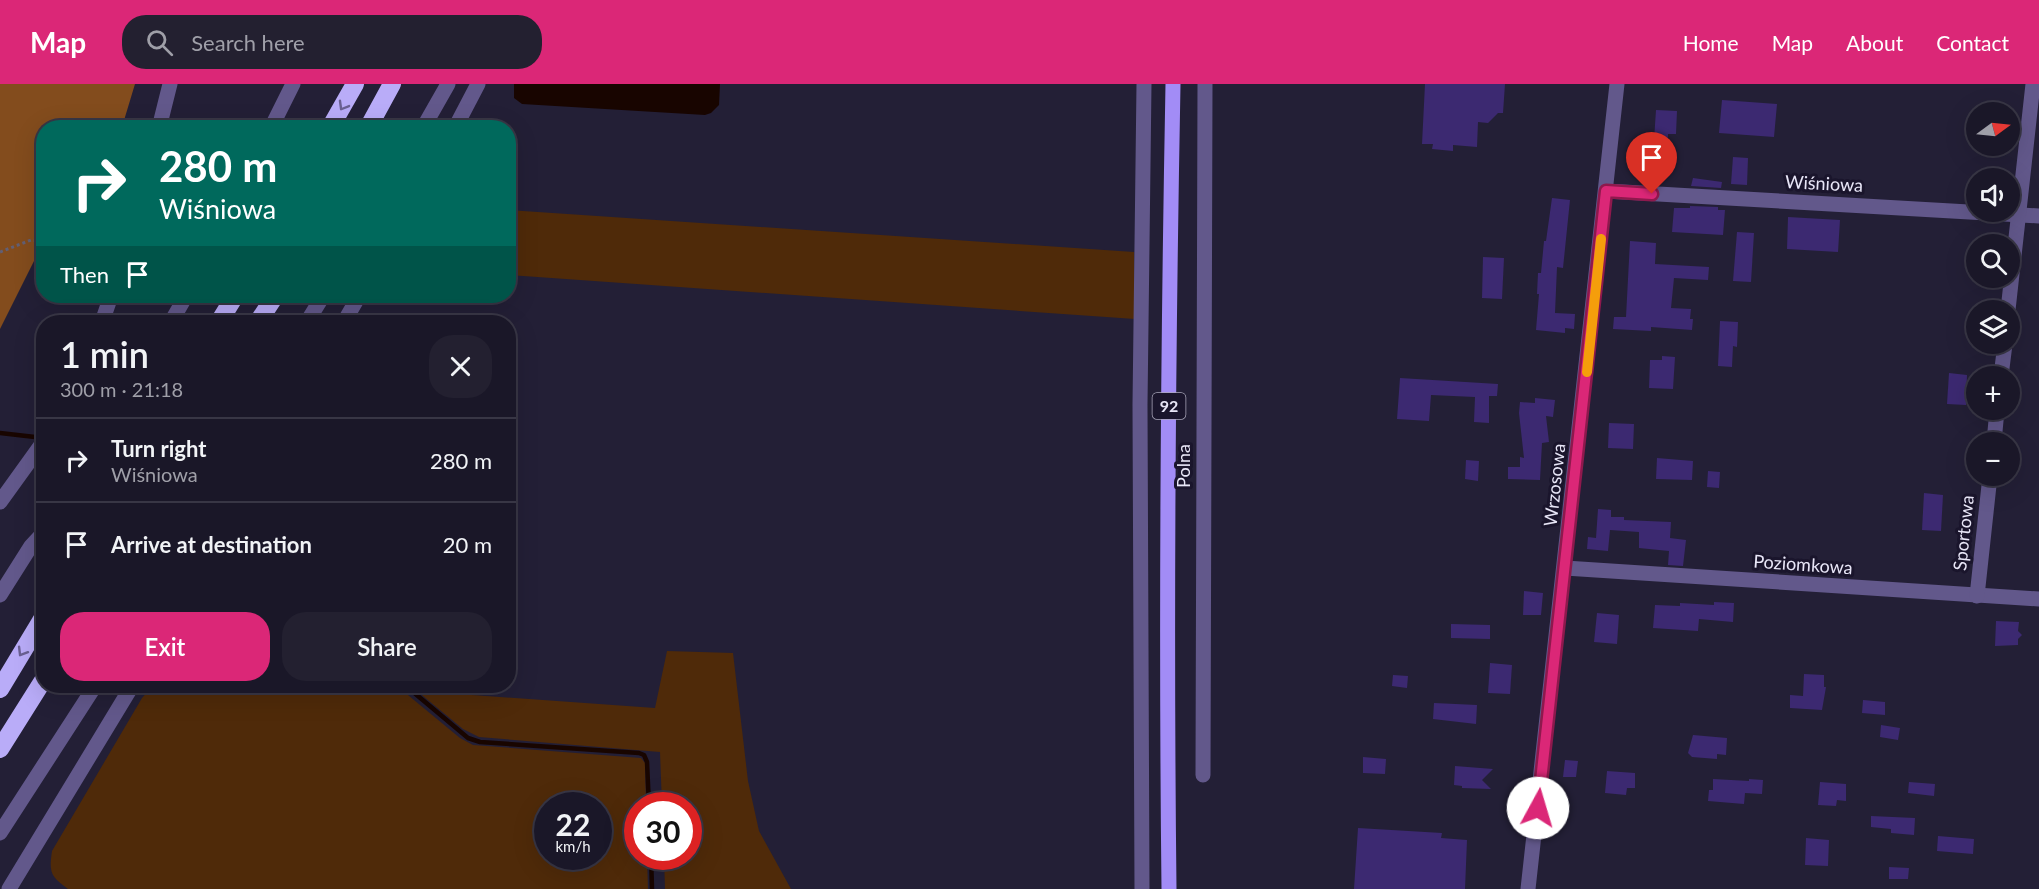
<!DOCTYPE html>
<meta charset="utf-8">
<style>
body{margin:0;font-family:Lato,sans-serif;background:#232030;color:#f1f3f6;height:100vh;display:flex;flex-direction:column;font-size:22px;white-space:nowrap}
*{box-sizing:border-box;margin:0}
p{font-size:20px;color:#9f9fa8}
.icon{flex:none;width:33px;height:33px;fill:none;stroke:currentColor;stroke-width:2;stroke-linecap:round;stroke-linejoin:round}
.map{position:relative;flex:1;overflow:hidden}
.details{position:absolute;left:36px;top:231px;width:480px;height:378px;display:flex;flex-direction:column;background:#1a1728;border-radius:24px;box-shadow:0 6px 24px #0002,0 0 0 2px #383645}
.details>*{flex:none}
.guide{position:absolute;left:36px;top:36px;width:480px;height:183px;border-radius:24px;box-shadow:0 6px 24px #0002,0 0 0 2px #383645;background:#00695c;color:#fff;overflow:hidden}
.needle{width:39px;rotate:75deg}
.buttons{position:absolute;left:1966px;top:18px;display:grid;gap:12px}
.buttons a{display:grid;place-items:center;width:54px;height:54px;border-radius:50%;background:#1a1728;box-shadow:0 6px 24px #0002,0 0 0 2px #383645;font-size:30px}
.speed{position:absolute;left:534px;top:708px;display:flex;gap:12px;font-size:30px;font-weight:700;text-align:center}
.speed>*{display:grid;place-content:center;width:78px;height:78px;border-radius:50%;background:#1a1728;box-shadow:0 6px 24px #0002,0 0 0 2px #383645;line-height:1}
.speed small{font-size:15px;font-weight:400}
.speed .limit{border:9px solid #d22;background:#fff;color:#111}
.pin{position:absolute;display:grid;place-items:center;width:51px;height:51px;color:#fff;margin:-62px -26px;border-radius:50% 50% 50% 0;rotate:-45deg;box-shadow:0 0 6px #0007}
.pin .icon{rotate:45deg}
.me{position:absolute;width:66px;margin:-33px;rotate:6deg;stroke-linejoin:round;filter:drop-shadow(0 0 4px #0008)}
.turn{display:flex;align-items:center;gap:21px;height:126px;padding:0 24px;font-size:27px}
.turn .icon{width:78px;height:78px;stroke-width:2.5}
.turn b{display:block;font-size:42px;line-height:51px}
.then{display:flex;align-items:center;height:57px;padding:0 24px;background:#0003;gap:12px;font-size:22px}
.round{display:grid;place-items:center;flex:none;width:63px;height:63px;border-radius:24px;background:#232030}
.head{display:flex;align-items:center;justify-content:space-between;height:102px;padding:0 24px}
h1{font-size:36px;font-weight:600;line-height:45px}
.cta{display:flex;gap:12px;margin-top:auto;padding:12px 24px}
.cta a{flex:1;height:69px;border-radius:24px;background:#db2777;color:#fff;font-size:24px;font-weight:600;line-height:69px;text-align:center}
.cta a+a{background:#232030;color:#f1f3f6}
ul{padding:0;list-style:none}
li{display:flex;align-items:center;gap:18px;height:84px;padding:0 24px;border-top:2px solid #383645}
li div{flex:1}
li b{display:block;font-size:22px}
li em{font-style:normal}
header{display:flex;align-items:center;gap:36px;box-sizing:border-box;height:84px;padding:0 30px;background:#db2777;color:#fff}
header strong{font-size:28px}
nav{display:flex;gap:33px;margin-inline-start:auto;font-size:21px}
.search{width:420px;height:54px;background:#232030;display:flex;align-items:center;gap:15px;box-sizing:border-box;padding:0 21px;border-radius:24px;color:#9f9fa8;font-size:22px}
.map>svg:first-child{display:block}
</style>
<header>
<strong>Map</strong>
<div class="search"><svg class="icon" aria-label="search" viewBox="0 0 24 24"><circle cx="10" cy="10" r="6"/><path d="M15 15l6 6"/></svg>Search here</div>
<nav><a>Home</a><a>Map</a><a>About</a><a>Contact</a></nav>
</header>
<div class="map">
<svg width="2039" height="805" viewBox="0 0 2039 805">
<rect width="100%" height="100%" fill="#231f36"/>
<g fill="#4f2a09" fill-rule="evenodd">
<polygon points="508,126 1134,168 1135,235 509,191"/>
<polygon points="667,567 733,569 748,697 759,747 791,805 665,805 664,773 688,772 688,722 662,721 660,668 479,653 463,645 417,607 655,624"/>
<path d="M153 602H397L460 654 473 661 641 674 645 679 646 721 638 722V772L647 773 648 805H68C50 792 49 788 52 767L142 614ZM548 722H598V772H548Z"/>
</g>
<polygon fill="#834c1d" points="0,0 135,0 122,43 44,44 43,159 0,245"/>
<polygon fill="#180500" points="514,0 720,0 719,21 711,29 705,31 522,20 514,14"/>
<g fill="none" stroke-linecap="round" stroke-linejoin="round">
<g stroke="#180500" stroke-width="4.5">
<polyline points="0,349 35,353"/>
<polyline points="406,602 468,654 480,658 639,669 644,671 647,678 649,722"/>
<polyline points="651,772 652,805"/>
</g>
</g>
<g fill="#3c2971">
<polygon points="1425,0 1505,0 1503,29 1498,29 1488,39 1478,38 1477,63 1453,61 1453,67 1432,65 1433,60 1422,60"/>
<polygon points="1722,16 1777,20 1774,53 1719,49"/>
<polygon points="1656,26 1677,27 1676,50 1668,50 1667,78 1644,77 1644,56 1654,56"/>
<polygon points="1733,73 1748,74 1747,101 1731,100"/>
<polygon points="1693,94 1722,98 1721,104 1691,102"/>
<polygon points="1552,114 1570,116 1563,184 1557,183 1555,229 1575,230 1574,245 1565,244 1565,249 1536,246 1539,210 1537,210 1538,189 1541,189 1544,157 1546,157"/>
<polygon points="1690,122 1718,123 1718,126 1725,126 1723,151 1672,148 1674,124 1690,124"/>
<polygon points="1788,133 1840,136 1838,168 1787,165"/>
<polygon points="1737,148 1754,149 1751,198 1733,197"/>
<polygon points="1630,157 1656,159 1655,180 1709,183 1708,196 1674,194 1671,224 1691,225 1690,235 1693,235 1692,246 1651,243 1651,247 1613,245 1614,233 1626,233"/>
<polygon points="1483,173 1504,174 1502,215 1482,214"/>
<polygon points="1720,237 1738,238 1737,263 1733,262 1732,283 1718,282"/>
<polygon points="1662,272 1675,273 1673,305 1649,304 1650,276 1662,276"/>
<polygon points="1949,289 1967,291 1966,321 1947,320"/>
<polygon points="1400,294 1498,300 1497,312 1489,312 1489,339 1474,338 1475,313 1431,311 1429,337 1397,335"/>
<polygon points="1535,314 1555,316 1553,333 1546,332 1549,358 1542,359 1540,396 1508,395 1508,383 1520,383 1520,373 1524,374 1519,329 1520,318 1535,319"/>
<polygon points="1609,339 1634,340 1633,365 1608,364"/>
<polygon points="1657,374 1693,377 1692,396 1656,395"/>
<polygon points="1466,376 1479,377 1478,397 1465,395"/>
<polygon points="1708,387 1720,388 1719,404 1707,403"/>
<polygon points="1924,409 1943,411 1941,447 1922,446"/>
<polygon points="1598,425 1611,426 1611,433 1624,433 1624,436 1671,438 1670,454 1686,456 1683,482 1668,481 1669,467 1639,464 1639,448 1610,446 1608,467 1587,465 1588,453 1596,454"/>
<polygon points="1524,507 1543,509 1541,531 1523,531"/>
<polygon points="1714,518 1734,519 1733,538 1699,535 1698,547 1653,544 1655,521 1680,522 1680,519 1714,521"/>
<polygon points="1597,529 1619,531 1617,560 1594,558"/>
<polygon points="1996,537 2019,538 2018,547 2022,551 2018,555 2018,561 1995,562"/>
<polygon points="1451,540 1490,541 1490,555 1451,554"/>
<polygon points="1490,579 1512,581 1510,610 1488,609"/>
<polygon points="1804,590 1824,591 1824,603 1826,603 1822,626 1790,624 1790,611 1803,612"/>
<polygon points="1393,591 1408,592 1407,604 1392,602"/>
<polygon points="1863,616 1885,618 1885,631 1862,629"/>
<polygon points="1434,619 1477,621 1476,640 1433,635"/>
<polygon points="1881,641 1900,644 1898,656 1880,653"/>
<polygon points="1693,651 1727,654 1726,671 1717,670 1717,675 1692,673 1688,669"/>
<polygon points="1363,673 1386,675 1385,690 1363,689"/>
<polygon points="1565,676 1578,677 1576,693 1563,693"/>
<polygon points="1455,682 1493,685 1482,696 1491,705 1462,704 1462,702 1454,701"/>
<polygon points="1607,687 1635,689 1635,704 1627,704 1626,711 1605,709"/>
<polygon points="1713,695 1749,697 1749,695 1763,696 1762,710 1745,709 1744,720 1708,717 1709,706 1713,706"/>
<polygon points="1820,698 1846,700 1846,717 1837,716 1836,722 1818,721"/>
<polygon points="1909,698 1935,700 1934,712 1908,709"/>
<polygon points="1871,732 1915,734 1914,751 1891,749 1891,745 1871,743"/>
<polygon points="1358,744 1442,749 1441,754 1467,756 1465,805 1354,805"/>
<polygon points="1938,752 1974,755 1973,770 1937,767"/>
<polygon points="1806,754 1829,756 1828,782 1805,781"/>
<polygon points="1889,783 1909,784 1908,795 1889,795"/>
</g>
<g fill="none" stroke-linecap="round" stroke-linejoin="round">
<polyline stroke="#625f74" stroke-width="3" stroke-dasharray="3 3" stroke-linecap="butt" points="0,168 31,156 44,157"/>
<g stroke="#62588b" stroke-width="15">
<polyline points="159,44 170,0"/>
<polyline points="271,44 293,0"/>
<polyline points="423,44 448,0"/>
<polyline points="455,44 478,0"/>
<polyline points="1606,107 2039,132"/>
<polyline points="2008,226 2033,0"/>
<polyline points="102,238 111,212"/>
<polyline points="171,238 186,212"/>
<polyline points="307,238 323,212"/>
<polyline points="344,238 359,212"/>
<polyline points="2001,292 2005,260"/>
<polyline points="1994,358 1997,326"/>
<polyline points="0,418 44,357"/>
<polyline points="1565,484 2039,515"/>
<polyline points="0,511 31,462 44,448"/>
<polyline points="1977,512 1990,392"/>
<polyline points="1203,691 1205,0"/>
<polyline points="0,749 95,602"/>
<polyline points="9,805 132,602"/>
<polyline points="1142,805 1140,321 1144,0"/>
<polyline points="1528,805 1617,0"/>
</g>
<path stroke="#a28cf6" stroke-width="15" d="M1169 805C1166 537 1168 268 1173 0"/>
<g stroke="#b9acf8" stroke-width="18">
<polyline points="330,44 355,0"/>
<polyline points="368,44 392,0"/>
<polyline points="219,238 235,212"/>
<polyline points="258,238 275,212"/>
<polyline points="0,605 44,532"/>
<polyline points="0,665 44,595"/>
</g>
</g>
<defs><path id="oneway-chevron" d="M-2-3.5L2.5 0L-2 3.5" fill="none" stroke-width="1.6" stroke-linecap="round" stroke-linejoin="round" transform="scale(1.5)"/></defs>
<g stroke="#6a6092">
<use href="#oneway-chevron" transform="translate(343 22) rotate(120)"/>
<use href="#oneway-chevron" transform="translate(22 568) rotate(121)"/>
</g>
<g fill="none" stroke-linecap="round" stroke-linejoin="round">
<defs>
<polyline id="route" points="1538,724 1606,107 1652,110"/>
</defs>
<use href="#route" stroke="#8e194d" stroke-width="15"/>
<use href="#route" stroke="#db2777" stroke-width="10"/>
<polyline stroke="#f59e0b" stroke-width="10" points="1587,288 1601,155"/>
</g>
<g text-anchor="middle" stroke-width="6" stroke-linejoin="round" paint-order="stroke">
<rect fill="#1a152c" stroke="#aaa7ba" stroke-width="1.5" x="1152.5" y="309" width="33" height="26" rx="4.5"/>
<g font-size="16" font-weight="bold" fill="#e8e6f7">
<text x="1169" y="328">92</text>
</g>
<g font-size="18" fill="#e8e6f7" stroke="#1a152c">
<text transform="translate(1824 100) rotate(3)" y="6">Wiśniowa</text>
<text transform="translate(1184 382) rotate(-90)" y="6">Polna</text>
<text transform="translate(1555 401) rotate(-84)" y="6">Wrzosowa</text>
<text transform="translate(1964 449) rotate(-84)" y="6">Sportowa</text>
<text transform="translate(1803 481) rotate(4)" y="6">Poziomkowa</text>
</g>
</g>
</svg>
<div class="buttons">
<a><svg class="needle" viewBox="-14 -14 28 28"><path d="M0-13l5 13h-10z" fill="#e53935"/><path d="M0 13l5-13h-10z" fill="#9f9fa8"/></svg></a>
<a><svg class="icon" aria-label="sound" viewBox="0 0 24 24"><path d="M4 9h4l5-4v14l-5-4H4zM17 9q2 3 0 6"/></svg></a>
<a><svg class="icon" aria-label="search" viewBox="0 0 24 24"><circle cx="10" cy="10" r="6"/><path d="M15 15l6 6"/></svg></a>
<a><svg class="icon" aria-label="layers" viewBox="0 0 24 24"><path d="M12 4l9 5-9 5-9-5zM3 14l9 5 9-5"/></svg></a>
<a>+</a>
<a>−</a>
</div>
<div class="speed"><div>22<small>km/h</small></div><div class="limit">30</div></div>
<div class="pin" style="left:1652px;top:110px;background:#d93025"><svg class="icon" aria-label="arrive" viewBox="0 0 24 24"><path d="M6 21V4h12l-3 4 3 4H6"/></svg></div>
<svg class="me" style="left:1538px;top:724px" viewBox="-20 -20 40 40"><circle r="19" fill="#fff"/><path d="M0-13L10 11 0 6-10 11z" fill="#db2777"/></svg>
<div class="guide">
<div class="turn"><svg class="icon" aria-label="right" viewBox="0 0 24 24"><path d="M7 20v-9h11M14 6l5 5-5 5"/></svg><div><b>280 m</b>Wiśniowa</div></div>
<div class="then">Then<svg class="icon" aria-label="arrive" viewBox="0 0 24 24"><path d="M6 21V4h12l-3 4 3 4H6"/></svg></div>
</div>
<section class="details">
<div class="head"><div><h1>1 min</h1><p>300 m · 21:18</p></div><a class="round"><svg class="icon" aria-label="close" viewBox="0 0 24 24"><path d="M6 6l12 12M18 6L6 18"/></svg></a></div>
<ul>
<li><svg class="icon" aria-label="right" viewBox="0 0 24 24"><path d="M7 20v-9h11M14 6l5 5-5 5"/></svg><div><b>Turn right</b><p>Wiśniowa</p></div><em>280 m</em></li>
<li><svg class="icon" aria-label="arrive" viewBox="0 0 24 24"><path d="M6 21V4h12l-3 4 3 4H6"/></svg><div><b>Arrive at destination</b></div><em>20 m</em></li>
</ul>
<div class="cta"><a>Exit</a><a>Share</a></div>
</section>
</div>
